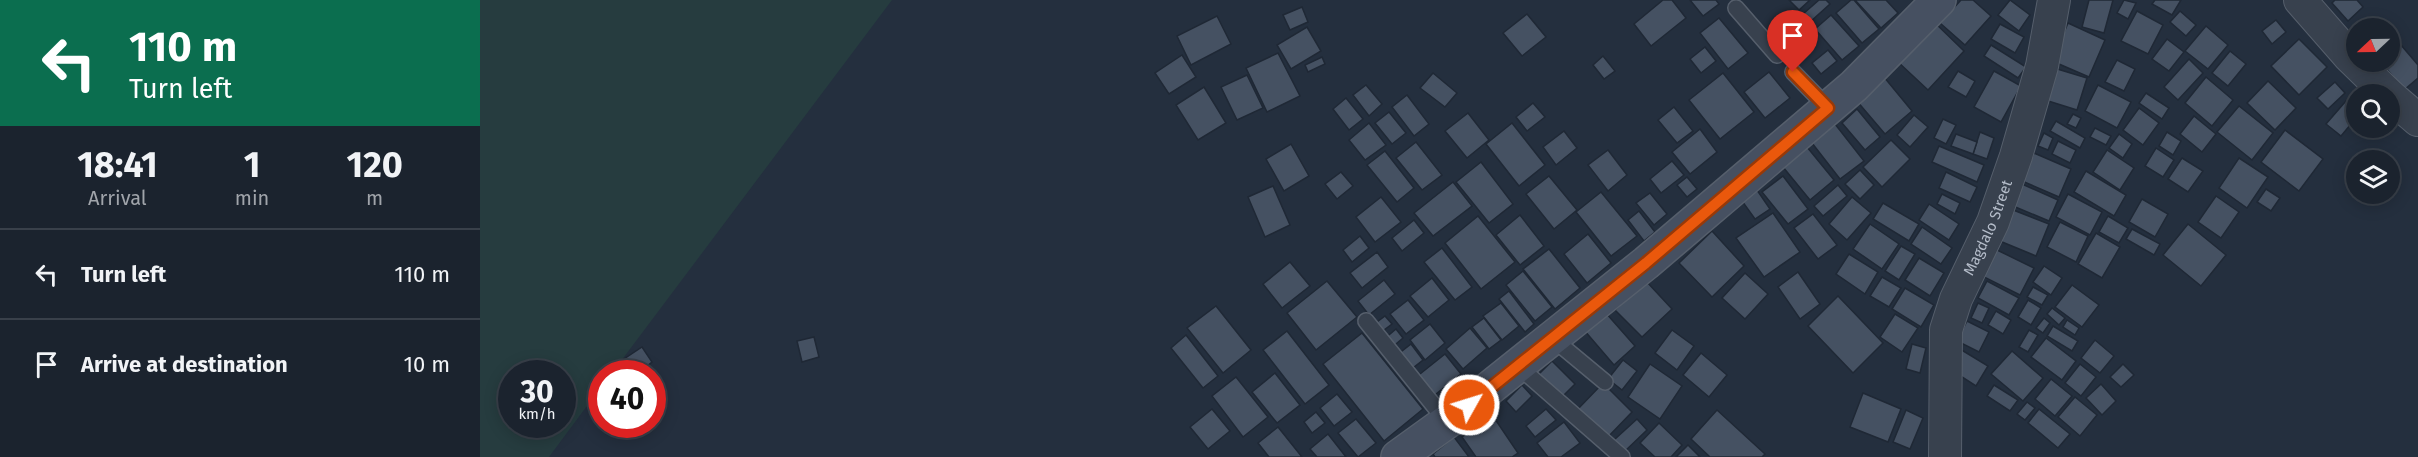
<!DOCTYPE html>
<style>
body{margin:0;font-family:"Fira Sans",sans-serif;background:#282f3a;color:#f1f3f6;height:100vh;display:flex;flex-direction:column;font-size:22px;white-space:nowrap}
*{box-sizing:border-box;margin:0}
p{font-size:20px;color:#a0a4aa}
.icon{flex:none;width:33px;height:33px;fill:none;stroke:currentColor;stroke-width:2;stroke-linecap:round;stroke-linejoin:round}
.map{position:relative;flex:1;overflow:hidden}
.details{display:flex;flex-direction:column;background:#1b232e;width:480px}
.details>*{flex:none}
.guide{background:#0b6e4f;color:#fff;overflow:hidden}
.needle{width:39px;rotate:248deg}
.buttons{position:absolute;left:1866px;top:18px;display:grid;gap:12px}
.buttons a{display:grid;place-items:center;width:54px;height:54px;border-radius:50%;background:#1b232e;box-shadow:0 3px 15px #0003,0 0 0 2px #39404a;font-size:30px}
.speed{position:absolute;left:18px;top:360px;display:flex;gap:12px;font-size:30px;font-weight:700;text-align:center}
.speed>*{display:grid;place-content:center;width:78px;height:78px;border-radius:50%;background:#1b232e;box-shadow:0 3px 15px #0003,0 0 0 2px #39404a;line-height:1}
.speed small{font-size:15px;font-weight:400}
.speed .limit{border:9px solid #d22;background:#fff;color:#111}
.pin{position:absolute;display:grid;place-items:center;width:51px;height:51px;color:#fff;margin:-62px -26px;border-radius:50% 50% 50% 0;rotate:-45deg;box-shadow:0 0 6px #0007}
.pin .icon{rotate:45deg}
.me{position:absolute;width:66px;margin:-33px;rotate:51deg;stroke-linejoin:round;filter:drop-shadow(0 0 4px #0008)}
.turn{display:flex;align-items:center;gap:21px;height:126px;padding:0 30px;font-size:27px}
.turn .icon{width:78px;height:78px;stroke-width:2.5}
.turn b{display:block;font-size:42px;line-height:51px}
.eta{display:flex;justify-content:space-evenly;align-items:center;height:102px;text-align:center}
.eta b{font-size:36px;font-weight:700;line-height:42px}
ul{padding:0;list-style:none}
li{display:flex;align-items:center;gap:18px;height:90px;padding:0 30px;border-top:2px solid #39404a}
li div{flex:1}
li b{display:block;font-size:22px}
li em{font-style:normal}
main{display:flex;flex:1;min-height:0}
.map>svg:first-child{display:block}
</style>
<main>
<section class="details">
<div class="guide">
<div class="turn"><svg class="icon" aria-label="left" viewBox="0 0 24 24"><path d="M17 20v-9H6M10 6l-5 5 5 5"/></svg><div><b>110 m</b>Turn left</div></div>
</div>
<div class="eta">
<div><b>18:41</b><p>Arrival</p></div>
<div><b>1</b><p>min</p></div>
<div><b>120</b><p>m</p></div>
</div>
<ul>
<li><svg class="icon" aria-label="left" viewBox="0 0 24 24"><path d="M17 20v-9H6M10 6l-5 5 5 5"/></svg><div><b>Turn left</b></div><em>110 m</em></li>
<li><svg class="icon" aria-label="arrive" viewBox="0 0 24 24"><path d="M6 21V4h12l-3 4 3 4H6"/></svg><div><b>Arrive at destination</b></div><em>10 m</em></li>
</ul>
</section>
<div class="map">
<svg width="1938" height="457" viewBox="0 0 1938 457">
<rect width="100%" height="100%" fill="#242f3e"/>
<path fill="#263c3f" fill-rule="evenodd" d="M0 0H412L132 373 122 374 121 387 69 457H0ZM32 374H82V424H32Z"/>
<g fill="#455162" stroke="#1f2835" stroke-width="1.5">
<polygon points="1183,0 1192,0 1206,18 1171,46 1154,24"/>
<polygon points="1210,0 1236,0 1239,4 1223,16"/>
<polygon points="1309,0 1330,0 1319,10"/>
<polygon points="1339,0 1346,0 1350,4 1330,22 1323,14"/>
<polygon points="1371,0 1374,0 1399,29 1382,43 1356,13"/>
<polygon points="1375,0 1406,0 1418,13 1401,28"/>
<polygon points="1481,0 1493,0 1511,16 1485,45 1460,23"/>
<polygon points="1530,0 1550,15 1539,31 1518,15"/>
<polygon points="1609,0 1633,0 1624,33 1602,27"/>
<polygon points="1644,0 1656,3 1648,19 1637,13"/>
<polygon points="1675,0 1701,0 1692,15 1672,4"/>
<polygon points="1855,0 1877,0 1883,7 1868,21 1852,3"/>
<polygon points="822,7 828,22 810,30 803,15"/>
<polygon points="1657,11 1683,25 1668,54 1641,41"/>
<polygon points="1700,11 1716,25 1706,36 1690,22"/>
<polygon points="1047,14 1066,37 1042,56 1023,33"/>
<polygon points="1351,15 1379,46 1362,60 1335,29"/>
<polygon points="737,16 751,44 711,65 697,36"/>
<polygon points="1239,18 1268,53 1248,69 1220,33"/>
<polygon points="1796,20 1806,32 1792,44 1782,31"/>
<polygon points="1454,22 1484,51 1448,90 1417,61"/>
<polygon points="1588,23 1625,40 1609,77 1572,61"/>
<polygon points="1520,24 1544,37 1535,53 1511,39"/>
<polygon points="1726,26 1748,45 1728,69 1705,51"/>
<polygon points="827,27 841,51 811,69 797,45"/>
<polygon points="1687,39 1704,52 1689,71 1672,59"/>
<polygon points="1819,39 1847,67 1819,95 1791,66"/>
<polygon points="1511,45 1546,67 1538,78 1504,56"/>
<polygon points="1921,45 1938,65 1938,78 1924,90 1901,62 1910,62 1910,55"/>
<polygon points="1225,47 1236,61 1221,73 1210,59"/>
<polygon points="1348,50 1357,61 1341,74 1332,63"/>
<polygon points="1750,51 1766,64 1748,86 1732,73"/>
<polygon points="798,53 820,96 787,112 766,68"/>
<polygon points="702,55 716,77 689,94 675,73"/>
<polygon points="1123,56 1135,71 1124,79 1113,65"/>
<polygon points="842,57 845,64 828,72 825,65"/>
<polygon points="1709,59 1723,73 1698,100 1684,87"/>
<polygon points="1637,60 1655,69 1644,91 1625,82"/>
<polygon points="1574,68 1607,78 1597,110 1565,100"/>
<polygon points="1478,71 1495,81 1486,97 1468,87"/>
<polygon points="1514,71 1541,86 1521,122 1494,107"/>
<polygon points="1289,72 1310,98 1285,118 1264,92"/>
<polygon points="953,73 977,93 965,107 940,88"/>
<polygon points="1243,73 1274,112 1240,139 1209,100"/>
<polygon points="767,75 783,108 757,120 741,87"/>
<polygon points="1404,77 1432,111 1405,134 1376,100"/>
<polygon points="1726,77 1753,100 1732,126 1705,103"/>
<polygon points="1788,81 1816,108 1795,130 1767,103"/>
<polygon points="1855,82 1865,93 1848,109 1837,98"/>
<polygon points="886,85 902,104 889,116 873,95"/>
<polygon points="1618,85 1651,102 1637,128 1605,111"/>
<polygon points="724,87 746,123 718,140 696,105"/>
<polygon points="1666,93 1689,108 1682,119 1659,103"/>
<polygon points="1872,94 1876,98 1876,118 1861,136 1846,124"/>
<polygon points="927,95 949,124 934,136 912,107"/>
<polygon points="866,98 883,119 869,130 853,109"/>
<polygon points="1053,103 1065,117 1047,131 1036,117"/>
<polygon points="1759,106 1793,133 1772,160 1737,132"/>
<polygon points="1194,107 1213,131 1197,143 1178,120"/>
<polygon points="1659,108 1679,123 1663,145 1643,130"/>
<polygon points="1377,109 1400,137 1385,150 1362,123"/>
<polygon points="909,112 926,133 912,144 895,123"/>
<polygon points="988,113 1009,140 987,158 965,131"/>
<polygon points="1593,114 1601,118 1596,128 1587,124"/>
<polygon points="1434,115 1448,127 1430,147 1417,135"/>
<polygon points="1714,116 1736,134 1722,152 1700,134"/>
<polygon points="1463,119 1476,125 1466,144 1454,138"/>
<polygon points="1576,121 1605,138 1600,148 1570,131"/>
<polygon points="889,123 906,145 885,160 869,140"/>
<polygon points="1032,123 1065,165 1039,186 1006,144"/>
<polygon points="1355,124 1384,161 1360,179 1332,143"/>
<polygon points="1615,128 1631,136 1626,145 1610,137"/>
<polygon points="1220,129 1237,152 1210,174 1192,152"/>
<polygon points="1805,130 1843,159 1819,191 1781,162"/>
<polygon points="1084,131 1097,148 1076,165 1063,147"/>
<polygon points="1500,132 1514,138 1507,159 1493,154"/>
<polygon points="1687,132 1701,141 1693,155 1679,146"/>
<polygon points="1564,133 1573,138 1568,150 1558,146"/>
<polygon points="1476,134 1497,142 1493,154 1471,146"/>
<polygon points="1639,134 1652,144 1643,158 1629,148"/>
<polygon points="1411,140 1430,159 1402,187 1383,167"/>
<polygon points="1578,141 1596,150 1590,163 1572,154"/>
<polygon points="936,142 962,175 942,190 916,158"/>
<polygon points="811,144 829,176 804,191 786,159"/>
<polygon points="1459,146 1504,165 1497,182 1452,162"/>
<polygon points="1327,147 1354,180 1330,200 1303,167"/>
<polygon points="1676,148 1694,160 1683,177 1665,166"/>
<polygon points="1128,150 1147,175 1128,191 1108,165"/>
<polygon points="1627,150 1654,168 1640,190 1613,172"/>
<polygon points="905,151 934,188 917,202 887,165"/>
<polygon points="1554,153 1591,169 1579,197 1542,181"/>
<polygon points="1702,158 1723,171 1708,192 1688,179"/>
<polygon points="1759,158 1788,177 1767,208 1739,188"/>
<polygon points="1192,161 1204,175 1181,193 1170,179"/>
<polygon points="1001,162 1033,204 1009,223 976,182"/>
<polygon points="1380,170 1394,185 1380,199 1365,184"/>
<polygon points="1606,171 1646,195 1634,216 1594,192"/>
<polygon points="861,172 873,186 857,199 845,184"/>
<polygon points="1466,172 1497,187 1490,202 1459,188"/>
<polygon points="1069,176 1097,210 1074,229 1046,194"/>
<polygon points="1303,176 1328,209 1308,224 1282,192"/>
<polygon points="1207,177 1217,189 1207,197 1197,185"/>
<polygon points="973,182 992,206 953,236 934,213"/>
<polygon points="1542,184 1578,200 1569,221 1533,206"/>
<polygon points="1358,185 1367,196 1343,216 1334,206"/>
<polygon points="793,186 810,225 785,237 768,197"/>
<polygon points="1786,189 1800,198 1791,211 1777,202"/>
<polygon points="1277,190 1290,209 1275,219 1262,201"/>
<polygon points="1121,192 1157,236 1131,256 1096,212"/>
<polygon points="1170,193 1187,214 1174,225 1156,203"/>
<polygon points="1462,194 1480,203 1475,214 1457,204"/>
<polygon points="1588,194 1622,212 1610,235 1576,217"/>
<polygon points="1736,196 1759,212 1741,238 1718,222"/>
<polygon points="901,197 921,222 895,242 876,217"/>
<polygon points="1372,197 1391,213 1367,240 1349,224"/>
<polygon points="1662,199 1688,214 1675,237 1649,222"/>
<polygon points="1403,203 1439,224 1429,241 1393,219"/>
<polygon points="1449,204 1479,224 1469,240 1439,220"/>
<polygon points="1523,206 1569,224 1556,256 1510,237"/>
<polygon points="1159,211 1175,232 1164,241 1148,220"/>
<polygon points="1293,213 1320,252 1284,277 1256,238"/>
<polygon points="1333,214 1357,245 1338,259 1314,228"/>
<polygon points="1040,215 1064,246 1040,265 1016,235"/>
<polygon points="998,216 1035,262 1001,289 965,243"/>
<polygon points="1628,216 1648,228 1639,243 1619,232"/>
<polygon points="934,220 944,233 922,251 912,238"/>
<polygon points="1580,222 1608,236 1596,262 1567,247"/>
<polygon points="1390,224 1419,244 1402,269 1373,249"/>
<polygon points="1708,224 1746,255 1721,286 1683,255"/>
<polygon points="1442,227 1472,248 1461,264 1431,244"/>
<polygon points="1652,229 1680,244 1674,255 1646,239"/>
<polygon points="1232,231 1264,266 1232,297 1199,263"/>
<polygon points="1616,233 1640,247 1622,278 1598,264"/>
<polygon points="1108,234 1131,263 1107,283 1084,254"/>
<polygon points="880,236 889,248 872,262 863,250"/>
<polygon points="1421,246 1435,254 1419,280 1405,271"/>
<polygon points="962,248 992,287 975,300 944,262"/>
<polygon points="1069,249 1100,288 1075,309 1043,269"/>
<polygon points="1515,249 1554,268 1540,295 1502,276"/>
<polygon points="897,252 908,267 882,288 870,273"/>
<polygon points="1369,254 1398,272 1385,294 1356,274"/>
<polygon points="1439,258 1464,273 1450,296 1425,280"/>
<polygon points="810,262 830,286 802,308 783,284"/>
<polygon points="1564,266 1582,278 1571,295 1553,282"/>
<polygon points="1043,271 1072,307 1055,321 1026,285"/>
<polygon points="1318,272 1340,304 1320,319 1298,287"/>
<polygon points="1265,273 1288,294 1265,319 1242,298"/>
<polygon points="1402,277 1421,288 1409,307 1390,296"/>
<polygon points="952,278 969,300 948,317 930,296"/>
<polygon points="904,280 915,294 889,315 878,301"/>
<polygon points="847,281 877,317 836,350 807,313"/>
<polygon points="1166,281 1192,309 1162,337 1135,310"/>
<polygon points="1507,281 1539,298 1529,315 1498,298"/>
<polygon points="1592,285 1619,305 1602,327 1575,307"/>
<polygon points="1553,287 1568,295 1562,305 1547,297"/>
<polygon points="1425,288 1454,305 1441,327 1412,309"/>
<polygon points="1029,291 1054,324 1045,332 1019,299"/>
<polygon points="1358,296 1403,343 1373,373 1328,326"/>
<polygon points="928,300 944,320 926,334 910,314"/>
<polygon points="1548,300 1561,308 1551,325 1538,317"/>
<polygon points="1021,303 1039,326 1022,340 1003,316"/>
<polygon points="1498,303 1509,308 1502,323 1491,318"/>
<polygon points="736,306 771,350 743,373 707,328"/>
<polygon points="1572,308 1585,318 1579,325 1567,314"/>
<polygon points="1516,311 1531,320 1523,334 1508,325"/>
<polygon points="1125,312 1155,346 1134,365 1104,330"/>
<polygon points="1415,314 1438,328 1422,352 1400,337"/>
<polygon points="905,316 912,324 900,333 893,325"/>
<polygon points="1004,318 1021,340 1009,349 992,327"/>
<polygon points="1564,318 1570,323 1563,333 1556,328"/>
<polygon points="1587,320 1599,328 1595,335 1583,327"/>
<polygon points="1487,321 1509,332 1499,352 1477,341"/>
<polygon points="950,324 965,343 945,360 930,340"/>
<polygon points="1573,326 1598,341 1592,351 1567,336"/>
<polygon points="990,328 1007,348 983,369 966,349"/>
<polygon points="916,329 923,338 910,349 903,340"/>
<polygon points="1192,330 1214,346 1197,370 1175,353"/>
<polygon points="1549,330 1558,335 1548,352 1539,347"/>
<polygon points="807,331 849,385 825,404 783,350"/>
<polygon points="882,333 943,409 904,441 843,364"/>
<polygon points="706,335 738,376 723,388 691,348"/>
<polygon points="334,337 339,357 322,362 317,341"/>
<polygon points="1566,338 1596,361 1582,380 1551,357"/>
<polygon points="1615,340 1634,356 1620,373 1601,358"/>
<polygon points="931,344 943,360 929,371 917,355"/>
<polygon points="1432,344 1446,348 1440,373 1426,369"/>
<polygon points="162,347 172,362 157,374 150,374 141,361"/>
<polygon points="1480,349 1508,366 1496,386 1468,368"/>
<polygon points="1532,351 1563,378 1543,401 1511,374"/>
<polygon points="1221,353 1247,375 1229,397 1203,375"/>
<polygon points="965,354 981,374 951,398 935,378"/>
<polygon points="1143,360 1157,371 1142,390 1128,379"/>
<polygon points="1072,361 1095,384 1082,397 1059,374"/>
<polygon points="1170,364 1202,386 1180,419 1148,397"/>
<polygon points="1600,364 1616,377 1601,396 1585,383"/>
<polygon points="1643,364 1654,375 1641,387 1630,377"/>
<polygon points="795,373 820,405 797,423 772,392"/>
<polygon points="756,377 788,417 763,437 732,396"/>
<polygon points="1571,379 1592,396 1575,416 1555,399"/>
<polygon points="1123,383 1152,412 1126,439 1097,410"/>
<polygon points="1621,384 1636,401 1622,415 1606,398"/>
<polygon points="1042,385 1052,396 1036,412 1026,401"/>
<polygon points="1514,385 1538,400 1530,411 1507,396"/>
<polygon points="1383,393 1421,409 1408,442 1370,427"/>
<polygon points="857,394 872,412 854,426 840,408"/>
<polygon points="1595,397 1617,415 1600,436 1578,417"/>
<polygon points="1547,402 1555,408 1545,420 1537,414"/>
<polygon points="732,409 750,431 728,449 710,427"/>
<polygon points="1066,409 1076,420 1055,437 1046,426"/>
<polygon points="1559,409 1590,434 1578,448 1548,423"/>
<polygon points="1237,410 1285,454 1282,457 1230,457 1211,439"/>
<polygon points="1426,410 1443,418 1430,449 1413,442"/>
<polygon points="836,412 845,423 832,433 824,422"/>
<polygon points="1013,416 1038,453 1032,457 996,457 982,437"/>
<polygon points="876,419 896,443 878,457 858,433"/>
<polygon points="1157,419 1167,430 1144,452 1134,440"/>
<polygon points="1084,422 1100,443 1081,457 1068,457 1057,443"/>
<polygon points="1179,423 1202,445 1191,457 1175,457 1160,443"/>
<polygon points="798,427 822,457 789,457 778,443"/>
<polygon points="848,434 866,457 837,457 830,449"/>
<polygon points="974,437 989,457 955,457 953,454"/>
<polygon points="1208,445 1220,457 1196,457"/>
</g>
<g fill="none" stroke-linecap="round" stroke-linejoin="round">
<defs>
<g id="lane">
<polyline points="1256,8 1297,55"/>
<polyline points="1313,72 1348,108"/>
<polyline points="886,321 967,422"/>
<polyline points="1072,338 1125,382"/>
<polyline points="1038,366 1142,457"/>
</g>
<g id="street">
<polyline points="1820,0 1869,56 1908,94"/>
<polyline points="1910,96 1938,120"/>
<path id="s1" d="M1465 457 1466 330 1476 299 1513 222 1536 156 1562 66 1574 0"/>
</g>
<polyline id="secondary" points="918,457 972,418 1166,263 1374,86 1459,0"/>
</defs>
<use href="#lane" stroke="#565f6c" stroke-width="18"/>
<use href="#street" stroke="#565f6c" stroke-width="34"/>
<use href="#secondary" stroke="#565f6c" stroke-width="36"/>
<use href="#lane" stroke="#38414e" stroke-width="15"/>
<use href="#street" stroke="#38414e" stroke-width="32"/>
<use href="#secondary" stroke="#465061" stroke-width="33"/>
</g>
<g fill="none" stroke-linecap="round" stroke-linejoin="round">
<defs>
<polyline id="route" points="989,405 1166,263 1348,108 1313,72"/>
</defs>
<use href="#route" stroke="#983908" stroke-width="15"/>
<use href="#route" stroke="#ea580c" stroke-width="10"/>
</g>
<g text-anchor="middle" stroke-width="5" stroke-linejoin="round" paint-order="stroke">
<g font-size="15" fill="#b4bcc9" stroke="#1d2633">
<text dy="5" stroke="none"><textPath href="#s1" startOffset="238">Magdalo Street</textPath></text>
</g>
</g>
</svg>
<div class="buttons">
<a><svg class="needle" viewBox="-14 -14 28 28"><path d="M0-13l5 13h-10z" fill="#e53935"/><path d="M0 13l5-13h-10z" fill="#a0a4aa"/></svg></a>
<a><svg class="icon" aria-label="search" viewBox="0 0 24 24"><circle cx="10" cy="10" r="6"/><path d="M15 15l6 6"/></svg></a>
<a><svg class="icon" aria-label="layers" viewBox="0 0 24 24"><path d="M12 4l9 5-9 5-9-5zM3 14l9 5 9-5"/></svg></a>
</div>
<div class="speed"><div>30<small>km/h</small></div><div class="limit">40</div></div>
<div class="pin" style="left:1313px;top:72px;background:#d93025"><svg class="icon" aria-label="arrive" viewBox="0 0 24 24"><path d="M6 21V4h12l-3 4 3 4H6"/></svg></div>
<svg class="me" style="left:989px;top:405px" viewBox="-20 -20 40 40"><circle r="17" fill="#ea580c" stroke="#fff" stroke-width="3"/><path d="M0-11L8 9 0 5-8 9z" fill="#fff"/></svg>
</div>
</main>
